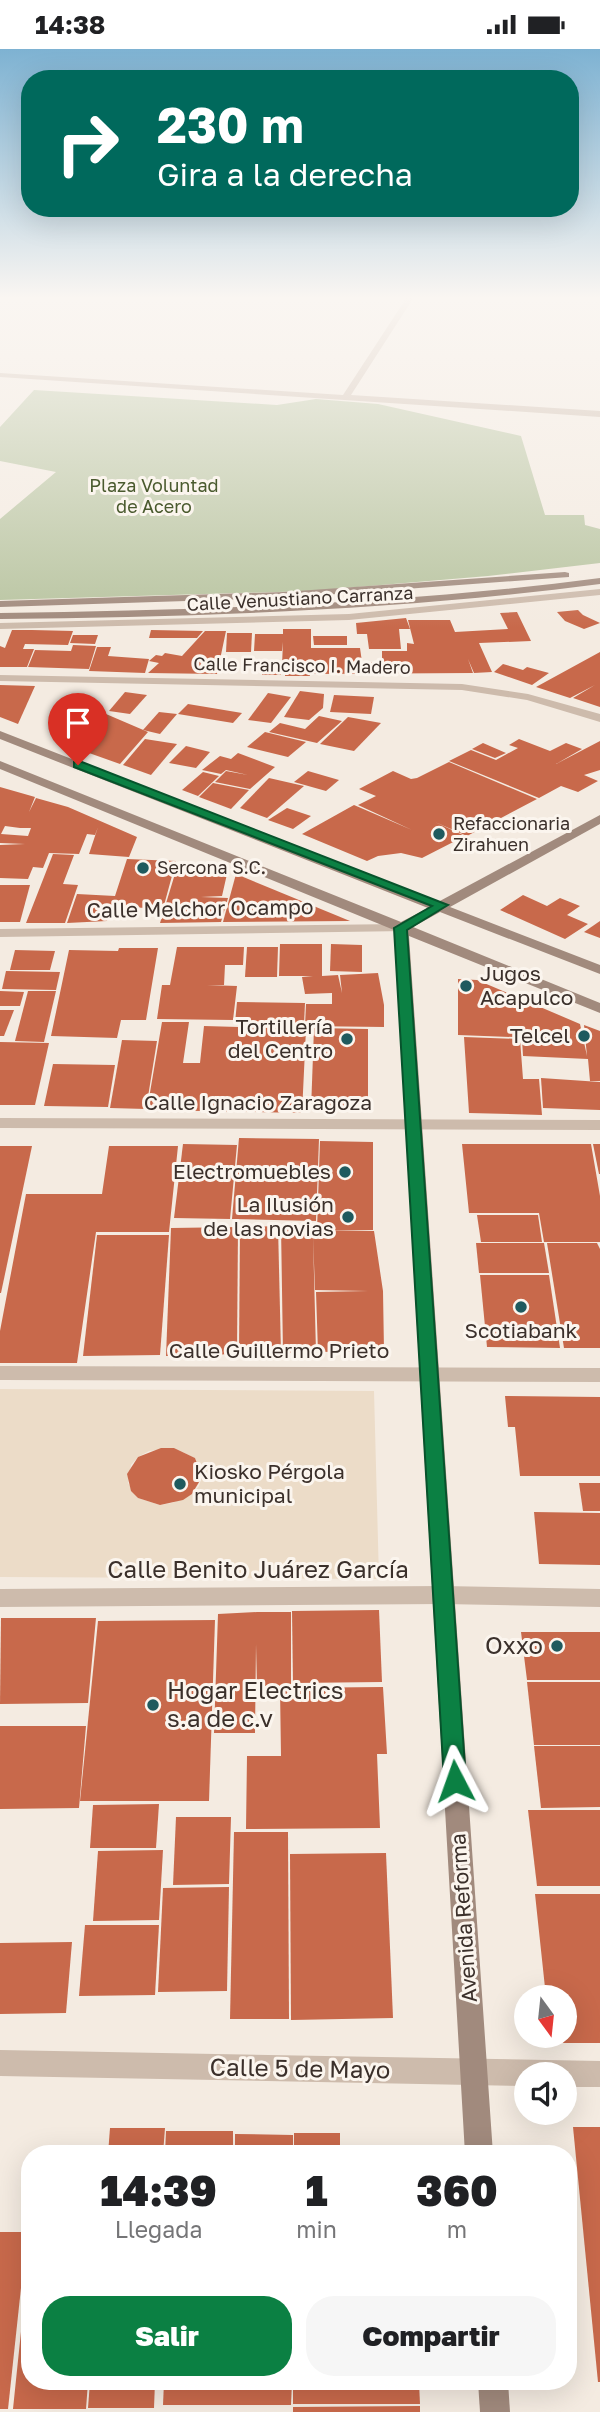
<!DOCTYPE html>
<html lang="es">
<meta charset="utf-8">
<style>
body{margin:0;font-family:"Golos Text",sans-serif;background:#f6f6f6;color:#202124;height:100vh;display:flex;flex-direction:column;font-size:26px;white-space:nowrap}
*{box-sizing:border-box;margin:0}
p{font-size:23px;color:#757577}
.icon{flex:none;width:38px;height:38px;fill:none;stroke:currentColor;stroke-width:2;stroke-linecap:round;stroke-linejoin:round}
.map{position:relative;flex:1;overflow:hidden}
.side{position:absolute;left:21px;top:2096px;width:556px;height:245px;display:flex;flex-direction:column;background:#fff;border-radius:28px;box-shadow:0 7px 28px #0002}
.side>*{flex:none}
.banner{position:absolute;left:21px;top:21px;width:558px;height:147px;border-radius:28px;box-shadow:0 7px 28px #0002;background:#00695c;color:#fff;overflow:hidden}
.needle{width:46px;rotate:165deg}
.tools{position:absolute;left:514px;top:1936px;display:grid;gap:14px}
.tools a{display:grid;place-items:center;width:63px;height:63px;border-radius:50%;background:#fff;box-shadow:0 7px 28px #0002;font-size:35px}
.pin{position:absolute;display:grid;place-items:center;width:60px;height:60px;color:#fff;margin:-72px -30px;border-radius:50% 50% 50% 0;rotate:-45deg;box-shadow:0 0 7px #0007}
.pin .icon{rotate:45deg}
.me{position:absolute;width:77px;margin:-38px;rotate:356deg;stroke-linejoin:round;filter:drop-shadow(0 0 5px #0008)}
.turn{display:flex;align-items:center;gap:24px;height:147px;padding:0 21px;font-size:32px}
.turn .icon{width:91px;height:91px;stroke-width:2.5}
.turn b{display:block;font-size:49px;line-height:60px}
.eta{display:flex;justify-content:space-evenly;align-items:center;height:119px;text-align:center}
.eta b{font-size:42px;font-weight:800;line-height:49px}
.button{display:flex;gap:14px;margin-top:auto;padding:14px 21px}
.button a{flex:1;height:80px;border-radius:28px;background:#0b8043;color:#fff;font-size:28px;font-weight:800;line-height:80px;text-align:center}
.button a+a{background:#f6f6f6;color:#202124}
.status{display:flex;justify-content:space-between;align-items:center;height:49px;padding:0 35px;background:#fff;direction:ltr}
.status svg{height:19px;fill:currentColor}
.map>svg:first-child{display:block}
</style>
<div class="status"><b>14:38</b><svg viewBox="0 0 49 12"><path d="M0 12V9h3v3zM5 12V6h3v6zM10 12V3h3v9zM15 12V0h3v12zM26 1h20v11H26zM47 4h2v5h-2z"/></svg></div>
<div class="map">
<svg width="600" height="2363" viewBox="0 0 600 2363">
<rect width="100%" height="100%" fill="#f4ebe1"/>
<polygon fill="#b8c4a0" points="34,341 277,356 316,350 378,355 521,387 545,466 584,466 585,476 600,480 600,514 488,527 310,542 0,551 0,470 56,423 0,412 0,378"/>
<path fill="#ecdcc8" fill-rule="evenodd" d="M0 1340 374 1342 379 1530 0 1528ZM174 1399 195 1409 202 1427 199 1437 192 1445 172 1454 160 1456 138 1449 128 1434 131 1416 138 1408 149 1402Z"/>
<g fill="#c8694b" fill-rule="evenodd">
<polygon points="578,561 583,566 600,574 584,580 565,572 557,563"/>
<polygon points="517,563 531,592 479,594 492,623 474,624 468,610 473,624 312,625 311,616 282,616 283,593 282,602 254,602 255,585 283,585 283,580 311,580 311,599 360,599 362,613 382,613 382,602 407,602 407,594 414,595 408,571 450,571 455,583 508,580 500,564"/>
<polygon points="406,569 410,580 399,580 401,600 369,600 367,585 357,585 356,574"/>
<polygon points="12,581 32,581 73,582 68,596 25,595 23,600 34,600 27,618 0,618 0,597 5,599"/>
<polygon points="151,581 203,582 197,589 149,589"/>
<polygon points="205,582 226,582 217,625 148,624 159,614 149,612 156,606 162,607 165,604 182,607"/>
<polygon points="227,584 252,584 251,603 226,603"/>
<polygon points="73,586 98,586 95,595 70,594"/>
<polygon points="313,587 347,587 347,596 314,596"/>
<polygon points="73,596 96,597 89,620 28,618 35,601 71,602"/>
<polygon points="97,598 111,598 108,607 149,610 145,624 89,622"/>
<polygon points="600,603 600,658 573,649 595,636 570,649 536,638"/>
<polygon points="263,612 281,612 281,626 262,626"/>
<polygon points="503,615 523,621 527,618 549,624 532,636 494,623"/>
<rect x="285" y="617" width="25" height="10"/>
<polygon points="0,636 35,637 18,675 0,668"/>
<polygon points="300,642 324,645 323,659 309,671 284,668"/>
<polygon points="125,643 147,646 130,665 109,662"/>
<polygon points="268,644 291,648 271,674 248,671"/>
<polygon points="334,646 374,648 371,665 330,663"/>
<polygon points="188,655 242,664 233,674 178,665"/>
<polygon points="159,663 177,665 160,685 143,681"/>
<polygon points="106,665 148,683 120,715 75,699"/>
<polygon points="319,667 342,672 317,694 269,683 280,674 305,680"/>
<polygon points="348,668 381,674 354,702 320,695"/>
<polygon points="265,683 306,693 288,708 247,698"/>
<polygon points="145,690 177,695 151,726 123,716"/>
<polygon points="519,690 550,702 566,694 582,700 556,715 600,692 600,721 584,726 598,732 578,743 561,737 539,749 449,712 471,701 496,711 518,699 509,696"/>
<polygon points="483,694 506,704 495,709 472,700"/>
<polygon points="186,697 210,703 196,719 169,714"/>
<polygon points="238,704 275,718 250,740 215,733 226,722 248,726 226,721 221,725 202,721 220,707 231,710"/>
<polygon points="449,713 537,750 467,787 435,773 465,787 422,809 401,804 378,807 367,812 302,785 354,756 412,781 358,756 376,747 359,740 393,722 411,730 417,729"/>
<polygon points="308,722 339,731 326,742 294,733"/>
<polygon points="203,723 219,727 198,747 182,741"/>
<polygon points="269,729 304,737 267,769 240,759"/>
<polygon points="213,734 249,741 231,760 199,748"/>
<path d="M0 738 35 748 29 763 36 749 68 758 137 788 129 808 89 805 98 778 95 786 87 785 79 805 49 804 43 819 33 818 28 830 0 829V796L25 795 0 794ZM5 777 20 779H31L28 787 1 785Z"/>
<polygon points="287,759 311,767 293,780 268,771"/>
<polygon points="53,805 74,806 63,835 78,836 65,874 26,874"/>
<polygon points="127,810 176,812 163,860 111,857 107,872 67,874 77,845 115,847"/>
<polygon points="178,815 210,817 208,824 227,825 222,847 201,848 228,849 221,873 160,874"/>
<polygon points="236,825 350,872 223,873"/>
<polygon points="0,836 30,836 20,873 0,873"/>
<polygon points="523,846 547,857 560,849 580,857 567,866 588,875 565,890 500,861"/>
<polygon points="600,872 600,889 584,883"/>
<polygon points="280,895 322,895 322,927 338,926 342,944 340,926 378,924 384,956 384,978 305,977 306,955 332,955 332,944 305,945 302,928 313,927 279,927"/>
<polygon points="331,895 362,896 362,923 330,922"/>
<polygon points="177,898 244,898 243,916 225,916 224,936 207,936 237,937 233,971 157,970 162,936 170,936"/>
<polygon points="247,898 278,898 277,928 245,928"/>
<polygon points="119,899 158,899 146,971 121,971 117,989 51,987 69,901 118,902"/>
<polygon points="15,901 55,902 50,921 10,921"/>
<polygon points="6,922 60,923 56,941 2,940"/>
<polygon points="458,930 477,931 580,975 587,1007 584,976 600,982 600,1032 590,1032 588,1010 523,1007 522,990 565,990 458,986"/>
<polygon points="0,942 24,943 20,957 0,957"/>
<polygon points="28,942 56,942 44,993 15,992"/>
<polygon points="237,953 305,954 304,975 235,974"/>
<polygon points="0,961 14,961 4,987 0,987"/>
<polygon points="162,973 189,973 183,1014 200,1014 204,977 306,980 302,1064 147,1061"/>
<polygon points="314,979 368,980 368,1062 311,1061"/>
<polygon points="464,988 520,990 523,1030 539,1030 542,1066 469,1064"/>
<polygon points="122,991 157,992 146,1060 110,1059"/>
<polygon points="0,993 49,994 35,1056 0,1056"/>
<polygon points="53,1015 115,1016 108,1058 44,1057"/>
<polygon points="541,1029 600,1033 600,1061 543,1059"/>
<polygon points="239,1089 319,1090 316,1172 232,1170"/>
<polygon points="320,1092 373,1093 373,1181 321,1181 374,1182 383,1242 384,1302 318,1303 316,1243 368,1242 315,1241 313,1187 316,1303 283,1304 281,1177 317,1181"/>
<polygon points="183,1095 237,1096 230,1170 174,1169"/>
<polygon points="462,1095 591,1095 600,1147 600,1193 544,1193 539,1164 469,1164"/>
<polygon points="593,1095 600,1095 600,1125 599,1125"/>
<polygon points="0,1097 32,1097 1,1244 0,1244"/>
<polygon points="109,1097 178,1097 169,1183 96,1183 77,1314 0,1314 0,1282 26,1145 102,1145"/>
<polygon points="477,1166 538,1166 542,1193 481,1193"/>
<polygon points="278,1177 281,1304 239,1305 240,1178"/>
<polygon points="238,1178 237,1305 166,1307 171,1179"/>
<polygon points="97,1186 169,1186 160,1306 83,1307"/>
<polygon points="476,1194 544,1194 549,1224 479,1224"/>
<polygon points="547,1194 597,1194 600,1200 600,1299 564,1299"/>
<polygon points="480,1226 549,1226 560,1299 487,1298"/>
<polygon points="505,1347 600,1348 600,1427 520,1427 515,1378 508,1378"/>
<polygon points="161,1399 174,1399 195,1409 202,1428 192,1445 183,1451 160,1456 138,1449 131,1442 127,1425 138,1408"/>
<polygon points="579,1434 600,1434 600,1462 583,1462"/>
<polygon points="534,1463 600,1464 600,1516 539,1515"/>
<polygon points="379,1561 382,1633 293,1634 292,1562"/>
<polygon points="257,1563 291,1563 291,1637 257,1637 256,1595 255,1684 214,1684 218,1565"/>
<polygon points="1,1569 96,1569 88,1654 0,1655"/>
<polygon points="215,1571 209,1752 80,1752 98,1572"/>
<polygon points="521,1583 600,1583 600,1631 527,1631"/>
<polygon points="527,1633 600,1633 600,1696 534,1696"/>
<polygon points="383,1638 387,1705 377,1705 380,1779 246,1780 247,1707 281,1707 280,1639"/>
<polygon points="0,1677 86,1677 79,1759 0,1760"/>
<polygon points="534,1697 600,1697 600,1758 541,1759"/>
<polygon points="159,1755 156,1799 90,1799 93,1756"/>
<polygon points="528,1761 600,1761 600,1837 537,1837"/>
<polygon points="176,1768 231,1768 229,1835 173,1836"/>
<polygon points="234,1783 288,1783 289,1970 230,1970"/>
<polygon points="163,1801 159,1871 93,1872 98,1802"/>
<polygon points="386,1804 393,1969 291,1971 290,1805"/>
<polygon points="229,1838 227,1942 158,1943 163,1839"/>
<polygon points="535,1845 600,1845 600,1994 550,1994 549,1986 565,1986 565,1948 546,1948"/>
<polygon points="85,1876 159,1876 155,1946 79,1947"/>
<polygon points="72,1893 66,1964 0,1965 0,1894"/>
<polygon points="573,2078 600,2078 600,2333 598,2333"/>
<polygon points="110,2079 165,2079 163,2105 108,2105"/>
<polygon points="166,2082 233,2082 233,2105 165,2105"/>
<rect x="294" y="2084" width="46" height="21"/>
<polygon points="235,2085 293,2086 293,2105 235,2105"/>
<polygon points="0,2183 27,2183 8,2360 0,2360"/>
<polygon points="28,2215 30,2333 88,2333 86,2360 13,2360"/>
<polygon points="90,2333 155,2333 154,2359 88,2359"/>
<polygon points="164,2333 292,2333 291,2356 163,2356"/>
<polygon points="293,2333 419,2333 420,2355 293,2355"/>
<polygon points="420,2357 420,2363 293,2363 293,2358"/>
</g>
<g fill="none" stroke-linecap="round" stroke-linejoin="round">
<g fill="#cdbbac" fill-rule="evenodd">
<polygon points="407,248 414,248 351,346 600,362 600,368 0,328 0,324 343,346"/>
<polygon points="600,540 600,546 349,571 0,580 0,574 349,565"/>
<polygon points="0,626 462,635 528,645 600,665 600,673 527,651 462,641 0,632"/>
<polygon points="401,875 406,876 406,882 0,888 0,880"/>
<polygon points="0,1069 600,1071 600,1081 0,1079"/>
<polygon points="0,1317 600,1319 600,1333 0,1331"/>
<polygon points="443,1537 600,1540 600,1558 443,1555 0,1558 0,1540"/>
<polygon points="0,2001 600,2012 600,2038 565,2038 565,2025 527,2025 527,2037 0,2027"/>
</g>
<g fill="#a18a7d" fill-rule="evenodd">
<polygon points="565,523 569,524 569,528 283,549 0,558 0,552 283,543"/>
<path d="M600 529V535C401 561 201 568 0 570V564C201 561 401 555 600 529Z"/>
<polygon points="0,682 438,853 600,766 600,775 450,858 600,916 600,925 440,863 413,878 600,954 600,964 409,887 493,2105 465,2105 394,881 0,720 0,712 401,873 428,859 0,690"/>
<polygon points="478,2333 508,2333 510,2363 480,2363"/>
</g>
</g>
<linearGradient id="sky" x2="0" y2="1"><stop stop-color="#7eb2d2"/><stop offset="0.43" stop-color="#faf6f2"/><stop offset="1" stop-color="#faf6f2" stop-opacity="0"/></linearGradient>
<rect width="600" height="579" fill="url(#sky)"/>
<polygon fill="#0b8043" stroke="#07532c" stroke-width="2" points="74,713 82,713 448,856 407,881 466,1732 462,1738 455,1741 447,1738 444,1732 394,879 432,857 74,718"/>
<g fill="#1f5a5e" stroke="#fbf5ee" stroke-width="2.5">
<circle cx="439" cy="785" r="7"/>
<circle cx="143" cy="819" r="7"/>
<circle cx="466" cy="937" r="7"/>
<circle cx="584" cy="987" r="7"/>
<circle cx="347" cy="990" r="7"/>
<circle cx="345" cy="1123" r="7"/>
<circle cx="348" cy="1168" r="7"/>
<circle cx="521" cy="1258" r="7"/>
<circle cx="180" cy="1435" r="7"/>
<circle cx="557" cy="1597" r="7"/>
<circle cx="153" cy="1656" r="7"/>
</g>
<g text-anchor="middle" stroke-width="6" stroke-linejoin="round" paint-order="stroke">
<g font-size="18" fill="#4a5a2e" stroke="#fbf5ee">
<text x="154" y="443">Plaza Voluntad<tspan x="154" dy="21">de Acero</tspan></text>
</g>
<g font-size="18" fill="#3b302b" stroke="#fbf5ee">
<text transform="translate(300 550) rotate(-3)" y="6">Calle Venustiano Carranza</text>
<text transform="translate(302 617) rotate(1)" y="6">Calle Francisco I. Madero</text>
</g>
<g font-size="18" fill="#3b302b" stroke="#fbf5ee" text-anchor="start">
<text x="453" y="781">Refaccionaria<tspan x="453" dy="21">Zirahuen</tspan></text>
<text x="157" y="825">Sercona S.C.</text>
</g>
<g font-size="21" fill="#3b302b" stroke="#fbf5ee">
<text transform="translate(200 860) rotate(-1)" y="7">Calle Melchor Ocampo</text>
<text x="258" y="1061">Calle Ignacio Zaragoza</text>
<text x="279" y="1309">Calle Guillermo Prieto</text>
<text transform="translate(464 1869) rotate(-94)" y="7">Avenida Reforma</text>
</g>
<g font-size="21" fill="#3b302b" stroke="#fbf5ee" text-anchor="end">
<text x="480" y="932" text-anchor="start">Jugos<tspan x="480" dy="24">Acapulco</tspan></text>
<text x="333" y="985">Tortillería<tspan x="333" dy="24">del Centro</tspan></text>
<text x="570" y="994">Telcel</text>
<text x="331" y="1130">Electromuebles</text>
<text x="334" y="1163">La Ilusión<tspan x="334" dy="24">de las novias</tspan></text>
<text x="521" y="1289" text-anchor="middle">Scotiabank</text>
<text x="194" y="1430" text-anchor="start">Kiosko Pérgola<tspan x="194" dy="24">municipal</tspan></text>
</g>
<g font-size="24" fill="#3b302b" stroke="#fbf5ee">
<text x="258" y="1529">Calle Benito Juárez García</text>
<text transform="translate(300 2020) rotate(1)" y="8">Calle 5 de Mayo</text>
</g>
<g font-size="24" fill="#3b302b" stroke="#fbf5ee" text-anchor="end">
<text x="543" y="1605">Oxxo</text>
<text x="167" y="1650" text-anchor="start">Hogar Electrics<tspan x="167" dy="28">s.a de c.v</tspan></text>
</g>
</g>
</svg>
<div class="tools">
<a><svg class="needle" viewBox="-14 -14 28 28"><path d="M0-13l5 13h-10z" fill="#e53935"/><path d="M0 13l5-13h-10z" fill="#757577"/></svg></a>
<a><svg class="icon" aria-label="sound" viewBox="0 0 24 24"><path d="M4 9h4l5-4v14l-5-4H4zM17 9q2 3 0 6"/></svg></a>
</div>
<div class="pin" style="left:78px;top:716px;background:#d93025"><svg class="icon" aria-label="arrive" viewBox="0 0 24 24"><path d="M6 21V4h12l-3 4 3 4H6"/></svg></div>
<svg class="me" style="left:455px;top:1732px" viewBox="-20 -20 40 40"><path d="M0-17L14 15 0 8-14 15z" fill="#0b8043" stroke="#fff" stroke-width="4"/></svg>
<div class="banner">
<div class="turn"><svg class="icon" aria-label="right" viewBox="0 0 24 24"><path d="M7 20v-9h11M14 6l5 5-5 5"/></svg><div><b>230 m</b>Gira a la derecha</div></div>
</div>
<section class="side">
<div class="eta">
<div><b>14:39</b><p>Llegada</p></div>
<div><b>1</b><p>min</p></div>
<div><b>360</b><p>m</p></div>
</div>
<div class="button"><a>Salir</a><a>Compartir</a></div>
</section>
</div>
